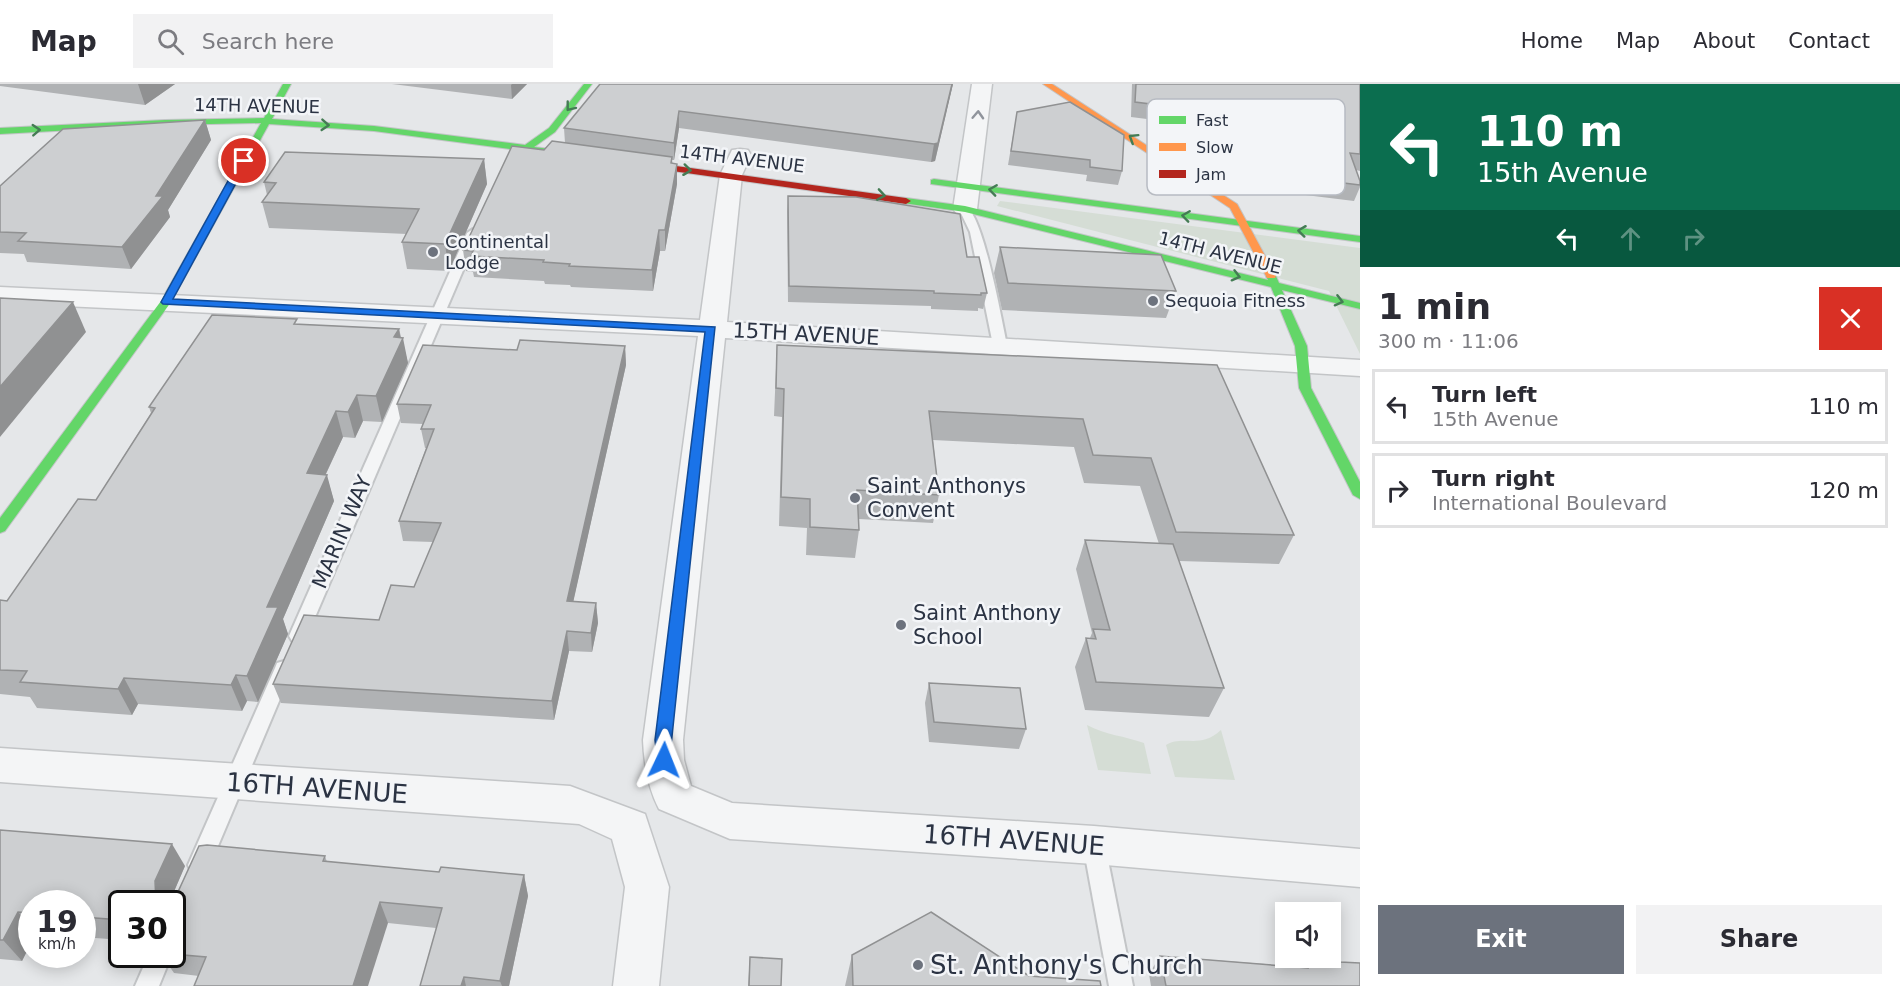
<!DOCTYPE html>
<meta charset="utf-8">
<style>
body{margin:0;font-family:"DejaVu Sans",sans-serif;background:#f2f2f3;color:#2b2b33;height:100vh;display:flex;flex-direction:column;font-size:22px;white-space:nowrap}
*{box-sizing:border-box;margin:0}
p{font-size:20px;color:#7c7c81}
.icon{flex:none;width:33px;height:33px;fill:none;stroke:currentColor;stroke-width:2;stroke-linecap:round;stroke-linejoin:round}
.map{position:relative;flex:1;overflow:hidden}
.panel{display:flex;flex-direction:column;background:#fff;width:540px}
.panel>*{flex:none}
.guide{background:#0b6e4f;color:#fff;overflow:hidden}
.tools{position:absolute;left:1275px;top:818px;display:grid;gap:12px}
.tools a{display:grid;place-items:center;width:66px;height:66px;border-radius:0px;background:#fff;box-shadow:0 3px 15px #0003;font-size:30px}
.speed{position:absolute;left:18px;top:806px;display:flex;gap:12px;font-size:30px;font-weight:700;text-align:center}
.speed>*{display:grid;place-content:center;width:78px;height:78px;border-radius:50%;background:#fff;box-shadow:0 3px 15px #0003;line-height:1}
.speed small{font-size:15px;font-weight:400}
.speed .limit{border:3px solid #111;border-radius:9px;background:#fff;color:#111}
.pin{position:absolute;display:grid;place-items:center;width:51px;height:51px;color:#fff;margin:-26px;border:3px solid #fff;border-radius:50%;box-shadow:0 2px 6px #0007}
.me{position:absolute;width:66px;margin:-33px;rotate:2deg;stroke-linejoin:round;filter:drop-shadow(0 0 4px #0008)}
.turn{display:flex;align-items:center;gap:21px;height:126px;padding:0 18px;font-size:27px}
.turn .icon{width:78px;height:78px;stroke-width:2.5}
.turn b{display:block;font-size:42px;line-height:51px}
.lanes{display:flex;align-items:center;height:57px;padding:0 18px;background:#0003;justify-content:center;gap:30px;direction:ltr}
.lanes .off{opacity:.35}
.round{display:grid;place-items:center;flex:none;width:63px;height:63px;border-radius:0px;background:#f2f2f3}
.headline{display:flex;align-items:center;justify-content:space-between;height:102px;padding:0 18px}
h1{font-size:36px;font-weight:700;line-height:45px}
.action{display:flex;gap:12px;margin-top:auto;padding:12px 18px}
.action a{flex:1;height:69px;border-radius:0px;background:#6c727d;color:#fff;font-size:24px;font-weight:700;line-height:69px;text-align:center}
.action a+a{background:#f2f2f3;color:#2b2b33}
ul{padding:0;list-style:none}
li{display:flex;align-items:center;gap:18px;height:75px;margin:0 12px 9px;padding:0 6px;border:3px solid #e1e1e2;border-radius:0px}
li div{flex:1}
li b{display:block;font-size:22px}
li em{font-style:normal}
header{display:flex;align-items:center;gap:36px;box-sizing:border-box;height:84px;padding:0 30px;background:#fff;border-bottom:2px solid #e1e1e2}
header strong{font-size:28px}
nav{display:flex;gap:33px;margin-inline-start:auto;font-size:21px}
.search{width:420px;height:54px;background:#f2f2f3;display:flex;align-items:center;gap:15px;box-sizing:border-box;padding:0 21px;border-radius:0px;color:#7c7c81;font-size:22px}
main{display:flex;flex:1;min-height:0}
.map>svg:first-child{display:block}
</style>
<header>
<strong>Map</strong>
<div class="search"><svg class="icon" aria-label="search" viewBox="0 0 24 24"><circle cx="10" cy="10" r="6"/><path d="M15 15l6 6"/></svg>Search here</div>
<nav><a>Home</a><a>Map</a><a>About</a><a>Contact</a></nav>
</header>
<main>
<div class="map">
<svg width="1360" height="902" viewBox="0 0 1360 902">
<rect width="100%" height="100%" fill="#e5e7e9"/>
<g fill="#d5ddd5">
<polygon points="1000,117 1360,164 1360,270 1329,207 997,122"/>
<path d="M1087 641C1105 651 1125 652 1144 659L1151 690 1098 686Z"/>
<path d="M1221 646 1235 696 1175 693 1166 661C1184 650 1199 666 1221 646Z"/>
</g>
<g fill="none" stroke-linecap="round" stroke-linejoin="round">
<defs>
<g id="lane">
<path d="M965 122C983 128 1002 238 1007 261L1005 264H995L993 261 970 148 959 125Z"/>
<polygon points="473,145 479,149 307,552 304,557 292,557 289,552 467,149"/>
<polygon points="284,577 291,579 293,584 210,781 207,788 199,791 191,788 188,781 275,584 277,579"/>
<polygon points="1094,752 1101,754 1105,761 1133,902 1109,902 1083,761 1087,754"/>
<polygon points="149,870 172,870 159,902 135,902"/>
</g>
<g id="street">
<polygon points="972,0 992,0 977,125 973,130 957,130 953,125"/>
<path d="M740 65 748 66 751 71 742 91 727 238 1360 276V292L725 254 683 656 684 676 691 702 732 719 1094 742 1360 765V803L1094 780 730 755 659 725C648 704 644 680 643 656L698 252 0 219V203L700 236 720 91 732 66Z"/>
<polygon points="0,664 570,702 645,730 669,803 659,902 613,902 625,803 612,755 579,740 0,698"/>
</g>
<g id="fast">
<polygon points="283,0 291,0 272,35 374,42 525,61 549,44 584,0 592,0 555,48 534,63 558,66 559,68 555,71 374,47 269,40 171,218 5,447 0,449 0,434 161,217 261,39 165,41 0,50 0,44 165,36 264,34"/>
<polygon points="934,95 1360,152 1360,158 931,100 931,96"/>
<polygon points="906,114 965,122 1268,196 1266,192 1271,189 1275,190 1279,199 1360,219 1360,225 1282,206 1307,262 1311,304 1360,398 1360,415 1353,411 1299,304 1295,262 1271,203 965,128 903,119 903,115"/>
</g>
<polygon id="slow" points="1043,0 1052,0 1237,120 1276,192 1275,194 1267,194 1266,192 1230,124"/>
<polygon id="jam" points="633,76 906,114 911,117 906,120 630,81 629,79"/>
</defs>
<use href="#lane" stroke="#c3c5c7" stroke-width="4"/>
<use href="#street" stroke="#c3c5c7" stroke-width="3"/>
<use href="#fast" stroke="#c3c5c7" stroke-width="2"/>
<use href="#slow" stroke="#c3c5c7" stroke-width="2"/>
<use href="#jam" stroke="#c3c5c7" stroke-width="2"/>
<use href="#lane" fill="#f4f5f6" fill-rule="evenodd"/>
<use href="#street" fill="#f4f5f6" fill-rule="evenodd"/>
<use href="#fast" fill="#63d668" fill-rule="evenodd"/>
<use href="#slow" fill="#ff974d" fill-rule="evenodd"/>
<use href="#jam" fill="#b3261e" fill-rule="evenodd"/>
</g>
<g fill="#b0b2b4">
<polygon points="0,0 175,0 145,21 0,2"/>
<polygon points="392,0 527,0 512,15"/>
<polygon points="600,0 953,0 935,77 931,78 679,44 674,76 672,76 677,100 665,167 660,167 653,207 571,203 570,201 545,200 544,197 474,193 473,188 466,187 463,166 565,59 564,44"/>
<polygon points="1132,0 1360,0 1360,87 1356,86 1360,97 1360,103 1354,117 1273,107 1271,102 1258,101 1251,60 1235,58 1234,46 1131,33"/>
<polygon points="1017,28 1122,87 1118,101 1086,97 1087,91 1008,81"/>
<polygon points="205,36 211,56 168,126 170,133 131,185 27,178 24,170 0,169 0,102"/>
<polygon points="484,75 487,100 449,187 407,185 402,158 407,150 269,144 262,118 267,111 264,98"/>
<polygon points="788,112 967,173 987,209 983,225 978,224 978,227 931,225 931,222 788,218 787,127"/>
<polygon points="1000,163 1176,207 1166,234 1002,226 994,189"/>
<polygon points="298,240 399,245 408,279 382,338 363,337 355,354 343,353 326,390 334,417 283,535 288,550 258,618 247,617 242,627 138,620 132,631 37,624 30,613 0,610 0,516 7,517 96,416 151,329 149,323"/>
<polygon points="777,261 1217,281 1294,451 1279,480 1179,477 1224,604 1209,633 1085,626 1075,583 1086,554 1090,554 1092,549 1076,485 1085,456 1159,460 1140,402 1084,399 1074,363 933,356 939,411 933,439 859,435 859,446 855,474 806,471 807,444 779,442 782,333 774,332"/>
<polygon points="625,262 626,281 573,518 596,519 598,539 592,568 569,567 554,636 281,619 273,600 379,536 414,503 433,458 403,457 399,437 426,364 425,364 421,345 423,340 401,339 397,320 517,266"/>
<polygon points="929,599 1026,645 1019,665 929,658 925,619"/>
<polygon points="0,746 185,782 169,819 122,819 122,856 82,853 82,819 32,819 32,857 22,877 0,875"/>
<polygon points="325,772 327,778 439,788 524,791 528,812 509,902 420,902 436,844 388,839 199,892 174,889 161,870 172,870"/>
<polygon points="852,871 1029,892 1101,902 845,902"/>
<polygon points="1160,872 1291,882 1299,873 1330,873 1340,878 1360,902 1151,902 1149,890"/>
<polygon points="750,873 781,902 748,902"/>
</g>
<g fill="#909192">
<polygon points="138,0 175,0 145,21"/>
<polygon points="512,0 527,0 512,15 511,1"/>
<polygon points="952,0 953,0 935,77 931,78 934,60"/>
<polygon points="679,27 679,44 674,76 674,59"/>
<polygon points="205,36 211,56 168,126 170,133 131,185 122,163"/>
<polygon points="484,75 487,100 449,187 445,160"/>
<polygon points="677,80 677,100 665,167 665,146"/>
<polygon points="659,146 660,167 653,207 652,186"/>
<polygon points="73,218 86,248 0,353 0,303"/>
<polygon points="399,245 401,257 403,254 408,279 382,338 376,312 394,253"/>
<polygon points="625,262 626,281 569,537 567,517"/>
<polygon points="357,311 363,337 355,354 348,328"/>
<polygon points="336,327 343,353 314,415 307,389"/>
<polygon points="327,391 334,417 283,535 288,550 258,618 247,592 267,523"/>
<polygon points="596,519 598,539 592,568 591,549"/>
<polygon points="567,547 569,567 554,636 552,617"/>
<polygon points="236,591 247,617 242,627 231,601"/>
<polygon points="124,594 138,620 132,631 118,605"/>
<polygon points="172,760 185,782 169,819 156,819 155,797"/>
<polygon points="524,791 528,812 509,902 502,902 500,897"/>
<polygon points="380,818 388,839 368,902 353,902"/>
<polygon points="18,828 32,844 32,857 22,877 3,856"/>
<polygon points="464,893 466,902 461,902"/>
</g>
<g fill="#cdcfd1" stroke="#909192" stroke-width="1.5">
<polygon points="600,0 952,0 938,59 934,60 679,27 674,59 564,44"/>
<polygon points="1136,0 1360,0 1360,70 1350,69 1360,97 1360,101 1279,91 1277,87 1264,85 1256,45 1240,43 1239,31 1135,18"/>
<polygon points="1070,18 1124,51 1122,87 1090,83 1090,76 1011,67 1017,28"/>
<polygon points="205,36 156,112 163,112 122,163 18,157 26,149 0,148 0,102 63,45"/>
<polygon points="552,57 672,73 671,79 677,80 665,146 659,146 652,186 569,182 570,180 543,178 544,176 471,172 473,167 463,166 512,62 544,66"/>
<polygon points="285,68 484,75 445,160 402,158 419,125 262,118 276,99 264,98"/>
<polygon points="788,112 856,113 960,130 967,173 979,173 987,209 981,209 981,211 934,209 934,207 789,202"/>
<polygon points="1000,163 1161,171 1176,207 1008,199"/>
<polygon points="0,214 73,218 0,303"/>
<polygon points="212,231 297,235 294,240 399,245 394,253 403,254 376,312 357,311 348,328 336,327 307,389 327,391 267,523 278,523 247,592 236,591 231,601 124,594 118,605 20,598 27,587 0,586 0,516 7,517 78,415 96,416 155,324 149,323"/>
<polygon points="520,256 625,262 567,517 596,519 591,549 567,547 552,617 273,600 304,531 379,536 391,501 414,503 441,439 399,437 434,345 421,345 431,321 397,320 423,261 517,266"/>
<polygon points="777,261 1217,281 1294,451 1176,448 1151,374 1093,371 1083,335 929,327 939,411 857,406 859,446 810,443 810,415 781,413 784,305 776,304"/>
<polygon points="1085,456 1173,460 1224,604 1096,598 1086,554 1096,555 1093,545 1110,546"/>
<polygon points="929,599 1020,604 1026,645 934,638"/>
<polygon points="0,746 172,760 155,797 156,819 122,819 122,836 82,833 82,819 32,819 32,829 18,828 3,856 0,856"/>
<polygon points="207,761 325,772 323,777 439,788 441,783 524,791 500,897 464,893 461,902 420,902 442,824 380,818 353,902 194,902 206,873 172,870 172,821 199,762"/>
<polygon points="931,828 1029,892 1100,897 1101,902 853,902 852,871"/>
<polygon points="1330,870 1337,871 1340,878 1360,879 1360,902 1166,902 1160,872 1308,884 1305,873 1330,873"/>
<polygon points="750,873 782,875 781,902 749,902"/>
</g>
<defs><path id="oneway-chevron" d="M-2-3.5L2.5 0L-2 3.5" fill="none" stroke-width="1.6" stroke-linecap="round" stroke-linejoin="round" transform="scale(1.5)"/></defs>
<g stroke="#447c54">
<use href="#oneway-chevron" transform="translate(570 23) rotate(128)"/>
<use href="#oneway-chevron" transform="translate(325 41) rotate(4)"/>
<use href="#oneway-chevron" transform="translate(36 46) rotate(-3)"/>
<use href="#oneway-chevron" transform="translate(1133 54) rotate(-148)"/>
<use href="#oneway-chevron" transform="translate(687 86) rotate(7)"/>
<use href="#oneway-chevron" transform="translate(993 106) rotate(-172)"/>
<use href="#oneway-chevron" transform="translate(881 111) rotate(9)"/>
<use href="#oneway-chevron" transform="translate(1186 132) rotate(-172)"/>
<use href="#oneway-chevron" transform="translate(1302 147) rotate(-173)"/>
<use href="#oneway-chevron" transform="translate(1236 192) rotate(15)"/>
<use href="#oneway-chevron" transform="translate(1339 217) rotate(14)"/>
</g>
<use stroke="#90949c" href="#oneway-chevron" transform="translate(978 31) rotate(-87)"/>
<polygon fill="#1a73e8" stroke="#114b97" stroke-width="1.5" points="244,75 248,77 173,215 715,243 669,681 658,681 655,656 705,248 163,220 161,218 239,77"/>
<g fill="#6c727d" stroke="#f3f5f8" stroke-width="2">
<circle cx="433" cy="168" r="6"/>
<circle cx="1153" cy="217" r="6"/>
<circle cx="855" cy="414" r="6"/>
<circle cx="901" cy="541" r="6"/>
<circle cx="918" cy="881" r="6"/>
</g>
<g text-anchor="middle" stroke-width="5" stroke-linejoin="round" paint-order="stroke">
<g font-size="18" fill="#2b3343" stroke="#f3f5f8">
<text transform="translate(257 22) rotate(1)" y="6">14TH AVENUE</text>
<text transform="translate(742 75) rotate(7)" y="6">14TH AVENUE</text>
<text transform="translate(1220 169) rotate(14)" y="6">14TH AVENUE</text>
</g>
<g font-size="18" fill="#2b3343" stroke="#f3f5f8" text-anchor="start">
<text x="445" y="164">Continental<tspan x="445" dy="21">Lodge</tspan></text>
<text x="1165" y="223">Sequoia Fitness</text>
</g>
<g font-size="21" fill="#2b3343" stroke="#f3f5f8">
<text transform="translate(806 250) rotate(3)" y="7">15TH AVENUE</text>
<text transform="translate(342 448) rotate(-67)" y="7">MARIN WAY</text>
</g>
<g font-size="21" fill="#2b3343" stroke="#f3f5f8" text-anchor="start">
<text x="867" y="409">Saint Anthonys<tspan x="867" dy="24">Convent</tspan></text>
<text x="913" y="536">Saint Anthony<tspan x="913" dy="24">School</tspan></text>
</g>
<g font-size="26" fill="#2b3343" stroke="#f3f5f8">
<text transform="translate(317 704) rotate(4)" y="9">16TH AVENUE</text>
<text transform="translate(1014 756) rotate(4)" y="9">16TH AVENUE</text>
</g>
<g font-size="26" fill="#2b3343" stroke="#f3f5f8" text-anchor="start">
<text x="930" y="890">St. Anthony's Church</text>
</g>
</g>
<rect x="1147" y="15" width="198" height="96" rx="9" fill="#f3f5f8" stroke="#b7bbc2" stroke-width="1.5"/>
<rect x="1159" y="32" width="27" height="8" fill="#63d668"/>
<rect x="1159" y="59" width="27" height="8" fill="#ff974d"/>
<rect x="1159" y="86" width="27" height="8" fill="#b3261e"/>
<g font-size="16" fill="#2b3343">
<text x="1196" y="42">Fast</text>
<text x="1196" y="69">Slow</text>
<text x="1196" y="96">Jam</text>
</g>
</svg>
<div class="tools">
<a><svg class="icon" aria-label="sound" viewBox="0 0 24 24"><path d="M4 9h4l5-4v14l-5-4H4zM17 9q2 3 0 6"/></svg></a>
</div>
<div class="speed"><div>19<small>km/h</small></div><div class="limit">30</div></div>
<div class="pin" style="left:244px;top:77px;background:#d93025"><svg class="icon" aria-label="arrive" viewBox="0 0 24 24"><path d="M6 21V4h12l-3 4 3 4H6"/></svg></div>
<svg class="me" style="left:664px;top:676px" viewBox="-20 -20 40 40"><path d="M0-17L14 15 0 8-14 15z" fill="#1a73e8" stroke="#fff" stroke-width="4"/></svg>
</div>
<section class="panel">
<div class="guide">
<div class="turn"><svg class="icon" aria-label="left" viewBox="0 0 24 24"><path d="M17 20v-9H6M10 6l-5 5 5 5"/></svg><div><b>110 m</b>15th Avenue</div></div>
<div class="lanes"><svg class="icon" aria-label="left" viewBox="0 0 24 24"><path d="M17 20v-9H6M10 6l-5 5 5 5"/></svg><svg class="icon off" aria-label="ahead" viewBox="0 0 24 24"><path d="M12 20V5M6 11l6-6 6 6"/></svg><svg class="icon off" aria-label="right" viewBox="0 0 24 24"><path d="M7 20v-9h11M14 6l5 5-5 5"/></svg></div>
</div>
<div class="headline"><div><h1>1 min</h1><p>300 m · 11:06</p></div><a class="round" style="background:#d93025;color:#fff"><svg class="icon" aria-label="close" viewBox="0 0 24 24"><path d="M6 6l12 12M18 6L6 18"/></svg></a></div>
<ul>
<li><svg class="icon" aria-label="left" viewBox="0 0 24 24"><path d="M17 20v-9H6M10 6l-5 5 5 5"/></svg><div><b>Turn left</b><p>15th Avenue</p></div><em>110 m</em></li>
<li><svg class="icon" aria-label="right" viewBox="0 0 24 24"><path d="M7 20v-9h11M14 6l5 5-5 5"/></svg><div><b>Turn right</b><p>International Boulevard</p></div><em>120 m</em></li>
</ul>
<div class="action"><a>Exit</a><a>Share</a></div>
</section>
</main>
